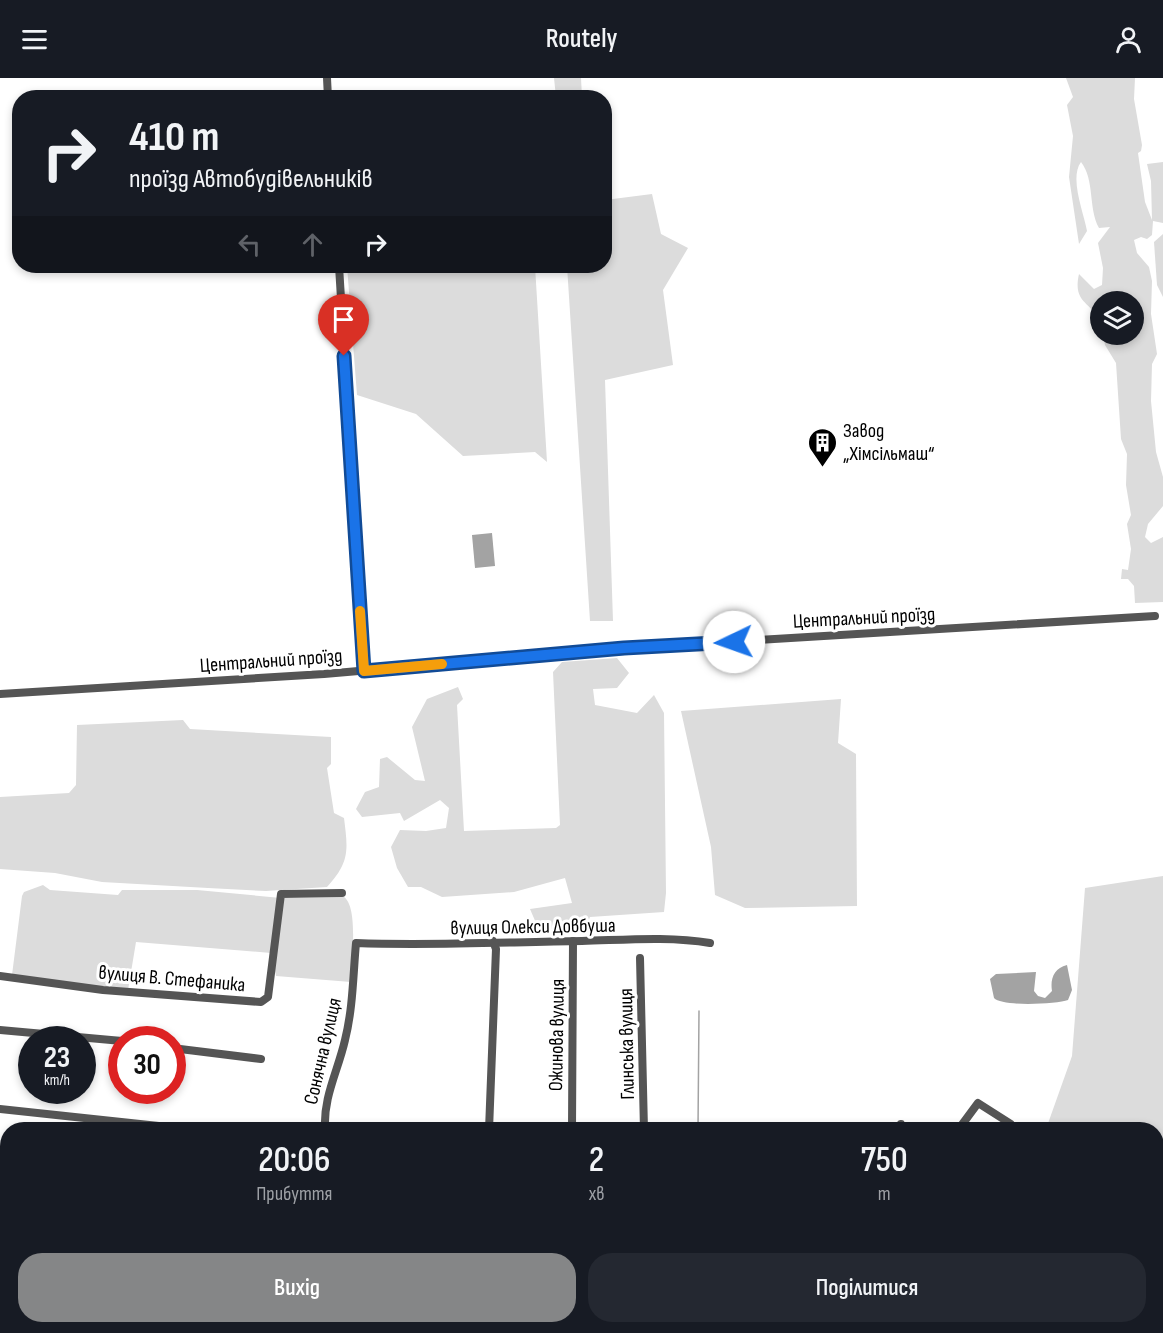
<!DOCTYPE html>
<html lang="uk">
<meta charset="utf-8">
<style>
body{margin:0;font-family:"Sofia Sans Condensed",sans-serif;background:#242831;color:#f1f3f6;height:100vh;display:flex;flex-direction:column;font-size:22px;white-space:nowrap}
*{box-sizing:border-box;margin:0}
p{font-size:20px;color:#9ea1a6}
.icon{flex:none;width:33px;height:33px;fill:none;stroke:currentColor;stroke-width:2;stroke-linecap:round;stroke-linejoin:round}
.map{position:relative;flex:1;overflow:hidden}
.drawer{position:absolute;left:0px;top:1044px;width:1164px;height:212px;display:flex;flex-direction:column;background:#171b24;border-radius:24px 24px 0 0;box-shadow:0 3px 9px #0003}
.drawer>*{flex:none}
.hud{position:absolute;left:12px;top:12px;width:600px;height:183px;border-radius:24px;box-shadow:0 3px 9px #0003;background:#171b24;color:#f1f3f6;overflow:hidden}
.buttons{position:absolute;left:1090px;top:213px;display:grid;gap:12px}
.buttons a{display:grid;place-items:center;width:54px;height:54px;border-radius:50%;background:#171b24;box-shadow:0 3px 9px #0003;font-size:30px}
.speed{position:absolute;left:18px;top:948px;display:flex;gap:12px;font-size:30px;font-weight:700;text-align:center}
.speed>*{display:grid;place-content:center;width:78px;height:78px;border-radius:50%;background:#171b24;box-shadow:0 3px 9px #0003;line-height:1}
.speed small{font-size:15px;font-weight:400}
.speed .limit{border:9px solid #d22;background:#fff;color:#111}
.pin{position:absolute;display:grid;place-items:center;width:51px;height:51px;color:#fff;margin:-62px -26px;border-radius:50% 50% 50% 0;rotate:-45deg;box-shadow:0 0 6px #0007}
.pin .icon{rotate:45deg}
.me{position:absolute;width:66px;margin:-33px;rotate:267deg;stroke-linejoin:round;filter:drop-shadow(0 0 4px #0008)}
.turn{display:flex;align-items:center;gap:21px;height:126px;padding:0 18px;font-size:27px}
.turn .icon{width:78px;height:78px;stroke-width:2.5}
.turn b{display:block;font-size:42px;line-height:51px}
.lanes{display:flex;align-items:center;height:57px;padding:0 18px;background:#0003;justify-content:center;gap:30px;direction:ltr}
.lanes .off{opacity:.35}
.eta{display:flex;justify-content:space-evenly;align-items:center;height:102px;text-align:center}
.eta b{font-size:36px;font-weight:600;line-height:42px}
.button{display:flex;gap:12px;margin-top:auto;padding:12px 18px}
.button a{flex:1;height:69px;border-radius:24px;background:#858687;color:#fff;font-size:24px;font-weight:600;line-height:69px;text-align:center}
.button a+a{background:#242831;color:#f1f3f6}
header{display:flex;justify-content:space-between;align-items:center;height:78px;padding:0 18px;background:#171b24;font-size:27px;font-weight:600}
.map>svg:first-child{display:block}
</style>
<header><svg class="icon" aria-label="menu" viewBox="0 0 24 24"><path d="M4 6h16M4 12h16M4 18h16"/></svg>Routely<svg class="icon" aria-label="person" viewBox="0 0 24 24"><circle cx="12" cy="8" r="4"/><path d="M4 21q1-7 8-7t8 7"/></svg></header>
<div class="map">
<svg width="1163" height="1255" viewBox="0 0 1163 1255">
<rect width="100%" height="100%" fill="#fff"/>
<g fill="#dcdcdc">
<polygon points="554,0 581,0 582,19 556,19"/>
<path d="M1066 0H1135L1134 21 1142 67 1141 73 1138 75 1145 124 1152 142 1151 103 1147 86 1163 84V145L1153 143 1152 157 1147 161 1141 159 1134 162 1137 175 1149 189 1152 203 1151 236 1157 276 1152 286 1151 323 1156 374 1163 399V428L1148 446 1145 459 1151 465 1163 459V524L1135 525 1134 508 1128 501H1121L1122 491 1128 492 1131 471 1127 446 1131 437 1126 407 1127 376 1121 361 1116 285 1105 267 1103 257 1134 256V224H1101V247C1093 223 1072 227 1079 196L1094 211 1102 207 1103 190 1098 165 1110 149 1099 150C1088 130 1095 102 1081 84 1069 100 1084 135 1087 153L1079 166 1069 99 1073 58 1067 27 1073 19Z"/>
<polygon points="652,116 661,156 688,170 663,212 673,287 605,302 613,543 590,543 567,188 604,188 605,122"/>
<polygon points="1163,156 1163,219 1157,207 1154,164"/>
<polygon points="347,188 535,188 547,384 535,374 463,378 416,336 357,317"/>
<polygon points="617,580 629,595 617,610 593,611 595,627 637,635 654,617 664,635 666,815 664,834 590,839 586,849 539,852 530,831 572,825 565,800 514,814 442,819 421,809 408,809 397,790 391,769 400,752 426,753 446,750 449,730 440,722 404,743 400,735 362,739 356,731 365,714 379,709 380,681 387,679 415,702 425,703 412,649 427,621 458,609 463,621 457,627 464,753 556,750 560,747 553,594 562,584"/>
<polygon points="841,621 838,665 856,676 857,828 745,830 715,817 711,769 681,633"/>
<path d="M183 642 190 651 331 659V686L327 690 334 735 344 740C348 772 350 784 327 809L266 813 208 810 102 804 55 795 0 791V719L69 715 76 707 77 647Z"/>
<polygon points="1163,798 1163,1236 1157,1236 1156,1052 1046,1051 1072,978 1085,810"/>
<path d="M43 807 50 812 118 817 122 812H197L281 820 344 819C359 830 351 885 351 904L276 898 271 875 136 864 128 912 12 897 22 818 24 814Z"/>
<polygon points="980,1248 1152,1248 1149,1255 977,1255"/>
</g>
<g fill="#a3a3a3">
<polygon points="492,455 495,488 475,490 472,457"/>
<path d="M1067 887 1072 912 1068 922C1057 926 1002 929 994 920L990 901 996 896 1036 894 1034 913 1038 918 1045 920 1052 913C1050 901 1054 890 1067 887Z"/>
</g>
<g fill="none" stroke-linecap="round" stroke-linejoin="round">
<g stroke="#a3a3a3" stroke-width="1.5">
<polyline points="698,1052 699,933"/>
<polyline points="738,1252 739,1255"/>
</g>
<g stroke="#555" stroke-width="8">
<polyline points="327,0 328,20"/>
<polyline points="339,188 364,593"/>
<polyline points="0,616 324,596 624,570 1155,538"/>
<polyline points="640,880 644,1052"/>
<polyline points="0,898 103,912 261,924 268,919 281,816 342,815"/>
<polyline points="0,952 122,963"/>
<polyline points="172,970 261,981"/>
<polyline points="0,1031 196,1052"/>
<polyline points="901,1046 902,1052"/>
<path d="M325 1052C323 1019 338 993 345 962 353 930 353 898 356 865 431 868 507 864 582 863 624 862 669 858 710 865"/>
<polyline points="489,1052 496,871 493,863"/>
<polyline points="572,1052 573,863"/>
<polyline points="958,1052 978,1025 1011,1046 1011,1052"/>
<polyline points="0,1103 8,1103"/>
<polyline points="448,1248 448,1255"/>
<polyline points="585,1248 587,1255"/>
<polyline points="648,1248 649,1255"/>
<polyline points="915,1248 915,1255"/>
<polyline points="319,1255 320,1248"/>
</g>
</g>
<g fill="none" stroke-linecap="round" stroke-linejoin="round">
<defs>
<polyline id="route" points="344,278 364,593 624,570 734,564"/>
</defs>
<use href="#route" stroke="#114b97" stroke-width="15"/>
<use href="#route" stroke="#1a73e8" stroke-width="10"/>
<polyline stroke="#f59e0b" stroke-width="10" points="360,533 364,593 442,586"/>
</g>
<defs>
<symbol id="building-pin" viewBox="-11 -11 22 30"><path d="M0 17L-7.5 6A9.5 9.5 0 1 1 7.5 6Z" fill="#000" stroke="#fff"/><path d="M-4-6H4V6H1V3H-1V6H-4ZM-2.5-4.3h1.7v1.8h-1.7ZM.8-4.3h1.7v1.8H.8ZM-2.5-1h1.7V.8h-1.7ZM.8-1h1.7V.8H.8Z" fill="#fff"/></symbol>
</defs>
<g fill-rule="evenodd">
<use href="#building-pin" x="806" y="348" width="33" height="45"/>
</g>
<g text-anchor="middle" stroke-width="6" stroke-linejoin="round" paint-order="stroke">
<g font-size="20" fill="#000" stroke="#fff" text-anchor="start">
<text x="843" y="359">Завод<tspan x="843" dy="23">„Хімсільмаш“</tspan></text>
</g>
<g font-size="20" fill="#000" stroke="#fff">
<text transform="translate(864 539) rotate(-3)" y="7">Центральний проїзд</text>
<text transform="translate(271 582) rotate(-4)" y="7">Центральний проїзд</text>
<text transform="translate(533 848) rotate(-1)" y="7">вулиця Олекси Довбуша</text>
<text transform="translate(172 900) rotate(5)" y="7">вулиця В. Стефаника</text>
<text transform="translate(556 957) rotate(-89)" y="7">Ожинова вулиця</text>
<text transform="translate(626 966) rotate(-91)" y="7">Глинська вулиця</text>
<text transform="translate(322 973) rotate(-77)" y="7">Сонячна вулиця</text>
</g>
</g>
</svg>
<div class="buttons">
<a><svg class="icon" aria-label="layers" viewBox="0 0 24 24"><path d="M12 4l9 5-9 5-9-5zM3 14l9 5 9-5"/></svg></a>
</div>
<div class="speed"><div>23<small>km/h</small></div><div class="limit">30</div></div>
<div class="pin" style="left:344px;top:278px;background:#d93025"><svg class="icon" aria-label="arrive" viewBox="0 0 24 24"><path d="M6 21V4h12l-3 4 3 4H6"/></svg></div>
<svg class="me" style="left:734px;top:564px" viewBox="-20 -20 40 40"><circle r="19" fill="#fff"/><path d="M0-13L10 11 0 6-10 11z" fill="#1a73e8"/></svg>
<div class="hud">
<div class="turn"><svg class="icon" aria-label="right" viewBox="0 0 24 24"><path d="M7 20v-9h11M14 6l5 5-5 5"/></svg><div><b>410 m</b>проїзд Автобудівельників</div></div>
<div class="lanes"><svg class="icon off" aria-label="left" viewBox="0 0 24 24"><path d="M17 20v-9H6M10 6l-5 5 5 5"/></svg><svg class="icon off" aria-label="ahead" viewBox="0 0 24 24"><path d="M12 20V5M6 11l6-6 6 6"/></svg><svg class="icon" aria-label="right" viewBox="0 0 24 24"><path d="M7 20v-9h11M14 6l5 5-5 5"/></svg></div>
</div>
<section class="drawer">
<div class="eta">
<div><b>20:06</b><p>Прибуття</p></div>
<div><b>2</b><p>хв</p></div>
<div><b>750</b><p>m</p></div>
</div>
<div class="button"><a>Вихід</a><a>Поділитися</a></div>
</section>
</div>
